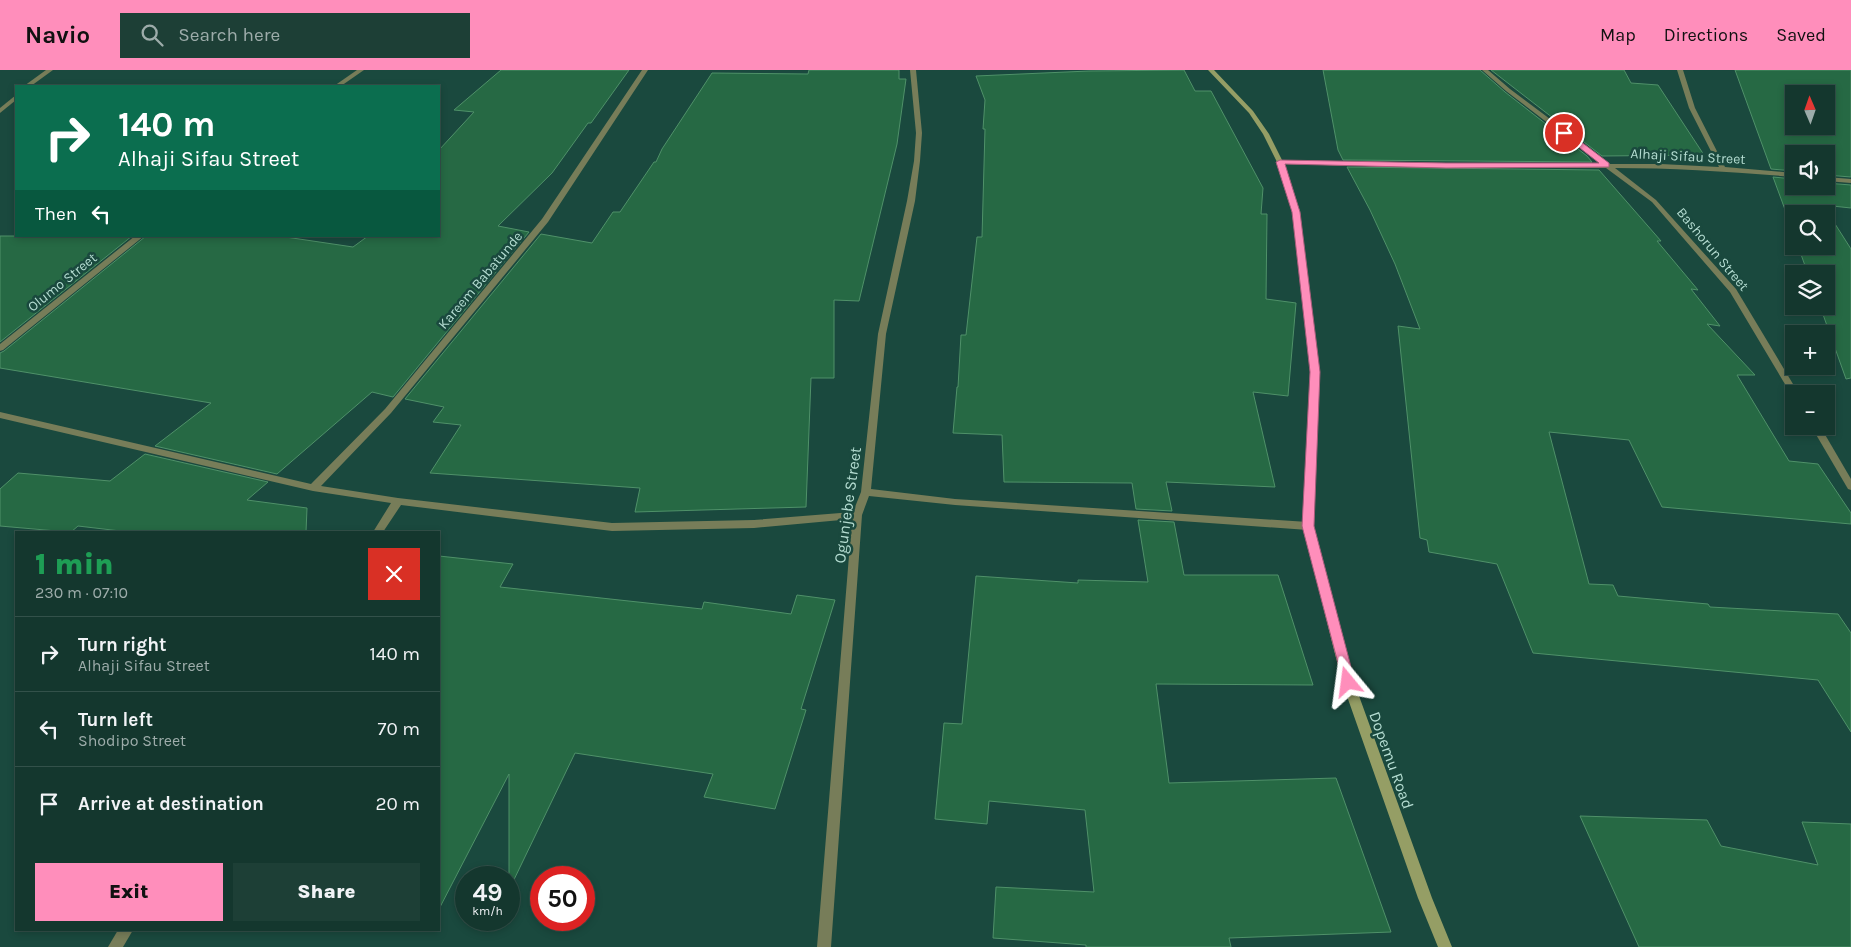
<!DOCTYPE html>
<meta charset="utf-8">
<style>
body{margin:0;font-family:Karla,sans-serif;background:#1d3f36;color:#f1f3f6;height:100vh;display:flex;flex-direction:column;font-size:19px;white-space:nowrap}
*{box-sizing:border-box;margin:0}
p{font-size:16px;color:#9dacaa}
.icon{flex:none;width:28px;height:28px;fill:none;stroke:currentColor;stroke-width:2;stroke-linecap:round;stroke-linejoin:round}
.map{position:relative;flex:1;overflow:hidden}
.side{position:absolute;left:15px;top:461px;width:425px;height:400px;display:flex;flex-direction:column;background:#14372e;border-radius:0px;box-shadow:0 2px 8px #0003,0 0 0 1px #33514a}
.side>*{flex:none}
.hud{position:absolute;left:15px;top:15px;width:425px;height:152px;border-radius:0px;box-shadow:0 2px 8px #0003,0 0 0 1px #33514a;background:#0b6e4f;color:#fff;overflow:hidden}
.needle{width:32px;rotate:358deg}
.buttons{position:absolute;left:1785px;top:15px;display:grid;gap:10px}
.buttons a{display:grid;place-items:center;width:50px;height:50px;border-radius:0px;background:#14372e;box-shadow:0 2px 8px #0003,0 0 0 1px #33514a;font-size:25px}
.speed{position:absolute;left:455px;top:796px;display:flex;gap:10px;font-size:25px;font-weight:700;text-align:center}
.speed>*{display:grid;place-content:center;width:65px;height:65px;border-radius:50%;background:#14372e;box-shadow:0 2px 8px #0003,0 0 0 1px #33514a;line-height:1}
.speed small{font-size:12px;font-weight:400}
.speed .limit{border:8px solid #d22;background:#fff;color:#111}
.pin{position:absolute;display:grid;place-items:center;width:42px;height:42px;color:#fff;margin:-21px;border:2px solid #fff;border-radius:50%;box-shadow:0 1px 5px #0007}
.me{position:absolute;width:55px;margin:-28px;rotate:344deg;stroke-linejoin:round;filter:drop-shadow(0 0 4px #0008)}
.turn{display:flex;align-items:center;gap:18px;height:105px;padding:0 20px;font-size:22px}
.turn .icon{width:65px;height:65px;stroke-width:2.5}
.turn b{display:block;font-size:35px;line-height:42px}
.then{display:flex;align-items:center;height:48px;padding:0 20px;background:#0003;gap:10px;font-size:19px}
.round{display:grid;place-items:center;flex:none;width:52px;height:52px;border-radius:0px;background:#1d3f36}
.summary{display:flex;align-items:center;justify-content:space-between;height:85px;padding:0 20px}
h1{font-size:30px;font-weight:800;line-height:38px;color:#1e9e55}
.primary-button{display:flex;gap:10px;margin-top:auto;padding:10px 20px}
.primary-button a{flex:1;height:58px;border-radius:0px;background:#ff8ebb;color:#111;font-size:20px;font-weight:800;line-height:58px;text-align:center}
.primary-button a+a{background:#1d3f36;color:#f1f3f6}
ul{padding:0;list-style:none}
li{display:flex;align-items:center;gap:15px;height:75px;padding:0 20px;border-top:1px solid #33514a}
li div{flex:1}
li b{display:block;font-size:19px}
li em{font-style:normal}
header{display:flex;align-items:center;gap:30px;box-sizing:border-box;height:70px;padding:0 25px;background:#ff8ebb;color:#111}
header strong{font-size:24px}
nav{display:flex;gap:28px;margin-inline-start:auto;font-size:18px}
.search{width:350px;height:45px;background:#1d3f36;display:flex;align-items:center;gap:12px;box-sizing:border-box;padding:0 18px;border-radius:0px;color:#9dacaa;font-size:19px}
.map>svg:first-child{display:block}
</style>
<header>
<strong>Navio</strong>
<div class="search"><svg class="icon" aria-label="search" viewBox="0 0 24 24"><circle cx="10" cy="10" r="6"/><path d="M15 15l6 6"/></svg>Search here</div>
<nav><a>Map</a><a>Directions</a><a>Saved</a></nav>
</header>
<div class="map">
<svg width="1851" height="877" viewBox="0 0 1851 877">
<rect width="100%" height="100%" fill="#1a493e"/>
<g fill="#266944" stroke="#4f9169" fill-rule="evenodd">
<polygon points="501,0 629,0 591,53 588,53 552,103 498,156 529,162 393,327 372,322 277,404 155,376 211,333 0,298 0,283 4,281 146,166 279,166 353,177 368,166 439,166 439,80 474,42 454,40"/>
<polygon points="809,0 899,0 899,9 906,9 897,74 859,231 834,230 834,308 811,308 806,437 635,442 640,418 430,403 461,355 433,352 444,337 405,329 541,164 592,173 613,142 620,142 654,92 656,92 662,79 712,3 808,4"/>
<polygon points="1184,0 1195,21 1211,21 1263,118 1261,144 1267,144 1266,229 1296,233 1288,326 1253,322 1275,417 1166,412 1172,441 1136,439 1132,413 1004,412 1002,365 953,363 957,317 958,317 961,265 966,265 977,167 982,167 985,59 983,59 985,30 976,6 1089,1"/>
<polygon points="1323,0 1480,0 1505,22 1587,86 1592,92 1343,90 1338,80"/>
<polygon points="1491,0 1624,0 1631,13 1658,15 1704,85 1602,86"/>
<path d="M1735 0H1851V107L1826 105V84H1794V101L1771 99ZM1794 24H1826V56H1794Z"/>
<polygon points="1347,97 1599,100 1661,171 1657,171 1698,220 1691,219 1720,256 1707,254 1755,305 1737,305 1789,391 1818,394 1851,443 1851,454 1662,437 1629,370 1549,362 1589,514 1613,515 1618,526 1708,534 1710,537 1838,544 1851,563 1851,662 1818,610 1533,583 1497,494 1429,482 1427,470 1420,468 1398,256 1420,259 1395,194 1370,140"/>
<polygon points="1773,107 1794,109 1794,116 1826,116 1826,113 1851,115 1851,138 1823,135 1851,179 1851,308 1846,309 1820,236 1826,236 1826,204 1808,204 1798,176 1826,176 1826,144 1794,144 1794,164"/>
<polygon points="0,166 132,166 0,272"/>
<polygon points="145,384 268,412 247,430 307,438 306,462 129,462 78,456 71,462 68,462 0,456 0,419 18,403 110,411"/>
<polygon points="1138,450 1174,452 1184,505 1278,505 1313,615 1156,614 1169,713 1336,708 1391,862 1229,868 1231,877 1086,877 1086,875 993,868 996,817 1094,822 1085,740 989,731 987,754 935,749 944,653 962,654 976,506 1078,513 1078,510 1148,512"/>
<polygon points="439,486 513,494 500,517 702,539 704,532 791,544 797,525 835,530 801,639 806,640 775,739 704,727 713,704 575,683 509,820 509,704 439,839"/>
<polygon points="1580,746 1707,750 1721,776 1818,795 1802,752 1851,754 1851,877 1639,877"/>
</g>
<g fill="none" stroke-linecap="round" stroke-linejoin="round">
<g fill="#777d59" fill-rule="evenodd">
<polygon points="46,0 53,0 31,16 24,16"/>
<polygon points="357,0 364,0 341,16 334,16"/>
<polygon points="642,0 648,0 548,152 391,343 321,416 398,428 612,453 754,450 853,442 861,422 878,264 907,131 914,91 916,63 910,0 916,0 922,63 920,91 915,131 886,264 871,419 955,429 1308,452 1313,456 1308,460 955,435 869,426 862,445 831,877 817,877 852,449 754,458 612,461 401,435 383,462 373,462 391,433 313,421 0,348 0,342 311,414 385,339 542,149"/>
<path d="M1482 0H1488L1510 19 1610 94H1661L1719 97 1689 38 1677 0H1683L1695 38 1725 97 1794 103V107C1734 102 1675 98 1615 98L1656 130 1736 219 1799 324H1794V326H1792L1730 222 1652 132 1606 98H1446L1280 94 1277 92 1280 90 1446 94H1601L1506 21Z"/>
<polygon points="16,25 16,30 0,43 0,38"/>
<polygon points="1826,107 1851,109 1851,113 1826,111"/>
<polygon points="135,166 144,166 3,280 0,281 0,274"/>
<polygon points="1811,356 1820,356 1851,409 1851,420 1848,419"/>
<polygon points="118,860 133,860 123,877 108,877"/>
</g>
<polygon fill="#959e65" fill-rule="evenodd" points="1208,0 1214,0 1253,41 1269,64 1283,92 1300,142 1319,302 1313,456 1354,612 1432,828 1452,877 1438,877 1418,828 1342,612 1303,456 1311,302 1292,142 1277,92 1263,64 1249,43"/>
</g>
<polygon fill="#ff8ebb" stroke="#a65c7a" points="1562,61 1567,61 1609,93 1609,97 1446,98 1285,94 1300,142 1320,302 1314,456 1355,612 1353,616 1348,617 1344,616 1302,456 1310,302 1292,142 1276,92 1280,90 1446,93 1599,93 1562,64"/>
<g text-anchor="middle" stroke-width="5" stroke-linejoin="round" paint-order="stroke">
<g font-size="14" fill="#b4dcd1" stroke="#1a493e">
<text transform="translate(1688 86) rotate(3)" y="5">Alhaji Sifau Street</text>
<text transform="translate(1713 179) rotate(50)" y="5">Bashorun Street</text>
<text transform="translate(480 210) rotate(-50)" y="5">Kareem Babatunde</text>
<text transform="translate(62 212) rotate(-39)" y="5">Olumo Street</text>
</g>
<g font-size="16" fill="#b4dcd1" stroke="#1a493e">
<text transform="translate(847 435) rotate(-82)" y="6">Ogunjebe Street</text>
<text transform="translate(1392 690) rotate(70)" y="6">Dopemu Road</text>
</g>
</g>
</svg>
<div class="buttons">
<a><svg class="needle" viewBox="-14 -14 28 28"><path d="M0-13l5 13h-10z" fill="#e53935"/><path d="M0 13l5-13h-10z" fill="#9dacaa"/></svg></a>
<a><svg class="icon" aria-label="sound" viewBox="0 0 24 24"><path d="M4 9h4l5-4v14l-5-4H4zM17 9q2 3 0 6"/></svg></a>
<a><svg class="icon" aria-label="search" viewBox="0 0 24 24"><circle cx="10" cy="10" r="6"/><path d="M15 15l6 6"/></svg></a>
<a><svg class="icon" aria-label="layers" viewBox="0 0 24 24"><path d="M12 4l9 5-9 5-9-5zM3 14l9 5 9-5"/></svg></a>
<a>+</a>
<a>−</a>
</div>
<div class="speed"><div>49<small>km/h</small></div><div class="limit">50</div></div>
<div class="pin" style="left:1564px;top:63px;background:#d93025"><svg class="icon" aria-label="arrive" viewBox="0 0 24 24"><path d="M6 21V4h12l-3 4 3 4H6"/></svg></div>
<svg class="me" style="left:1348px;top:612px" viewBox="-20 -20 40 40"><path d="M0-17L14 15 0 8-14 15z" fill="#ff8ebb" stroke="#fff" stroke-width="4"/></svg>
<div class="hud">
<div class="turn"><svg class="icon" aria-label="right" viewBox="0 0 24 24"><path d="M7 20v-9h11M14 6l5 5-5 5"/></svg><div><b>140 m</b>Alhaji Sifau Street</div></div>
<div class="then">Then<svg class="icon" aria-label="left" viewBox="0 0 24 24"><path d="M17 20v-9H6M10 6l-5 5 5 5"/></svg></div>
</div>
<section class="side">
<div class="summary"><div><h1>1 min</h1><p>230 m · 07:10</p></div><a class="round" style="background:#d93025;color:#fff"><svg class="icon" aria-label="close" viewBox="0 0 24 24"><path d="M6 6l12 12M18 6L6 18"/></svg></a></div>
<ul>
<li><svg class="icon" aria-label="right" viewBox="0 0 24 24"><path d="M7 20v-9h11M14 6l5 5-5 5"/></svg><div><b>Turn right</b><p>Alhaji Sifau Street</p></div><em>140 m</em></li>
<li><svg class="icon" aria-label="left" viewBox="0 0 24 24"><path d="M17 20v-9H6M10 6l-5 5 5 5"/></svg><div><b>Turn left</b><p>Shodipo Street</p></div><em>70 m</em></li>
<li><svg class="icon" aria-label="arrive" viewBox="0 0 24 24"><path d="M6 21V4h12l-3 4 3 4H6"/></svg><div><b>Arrive at destination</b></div><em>20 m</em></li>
</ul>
<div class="primary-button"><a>Exit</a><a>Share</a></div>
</section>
</div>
